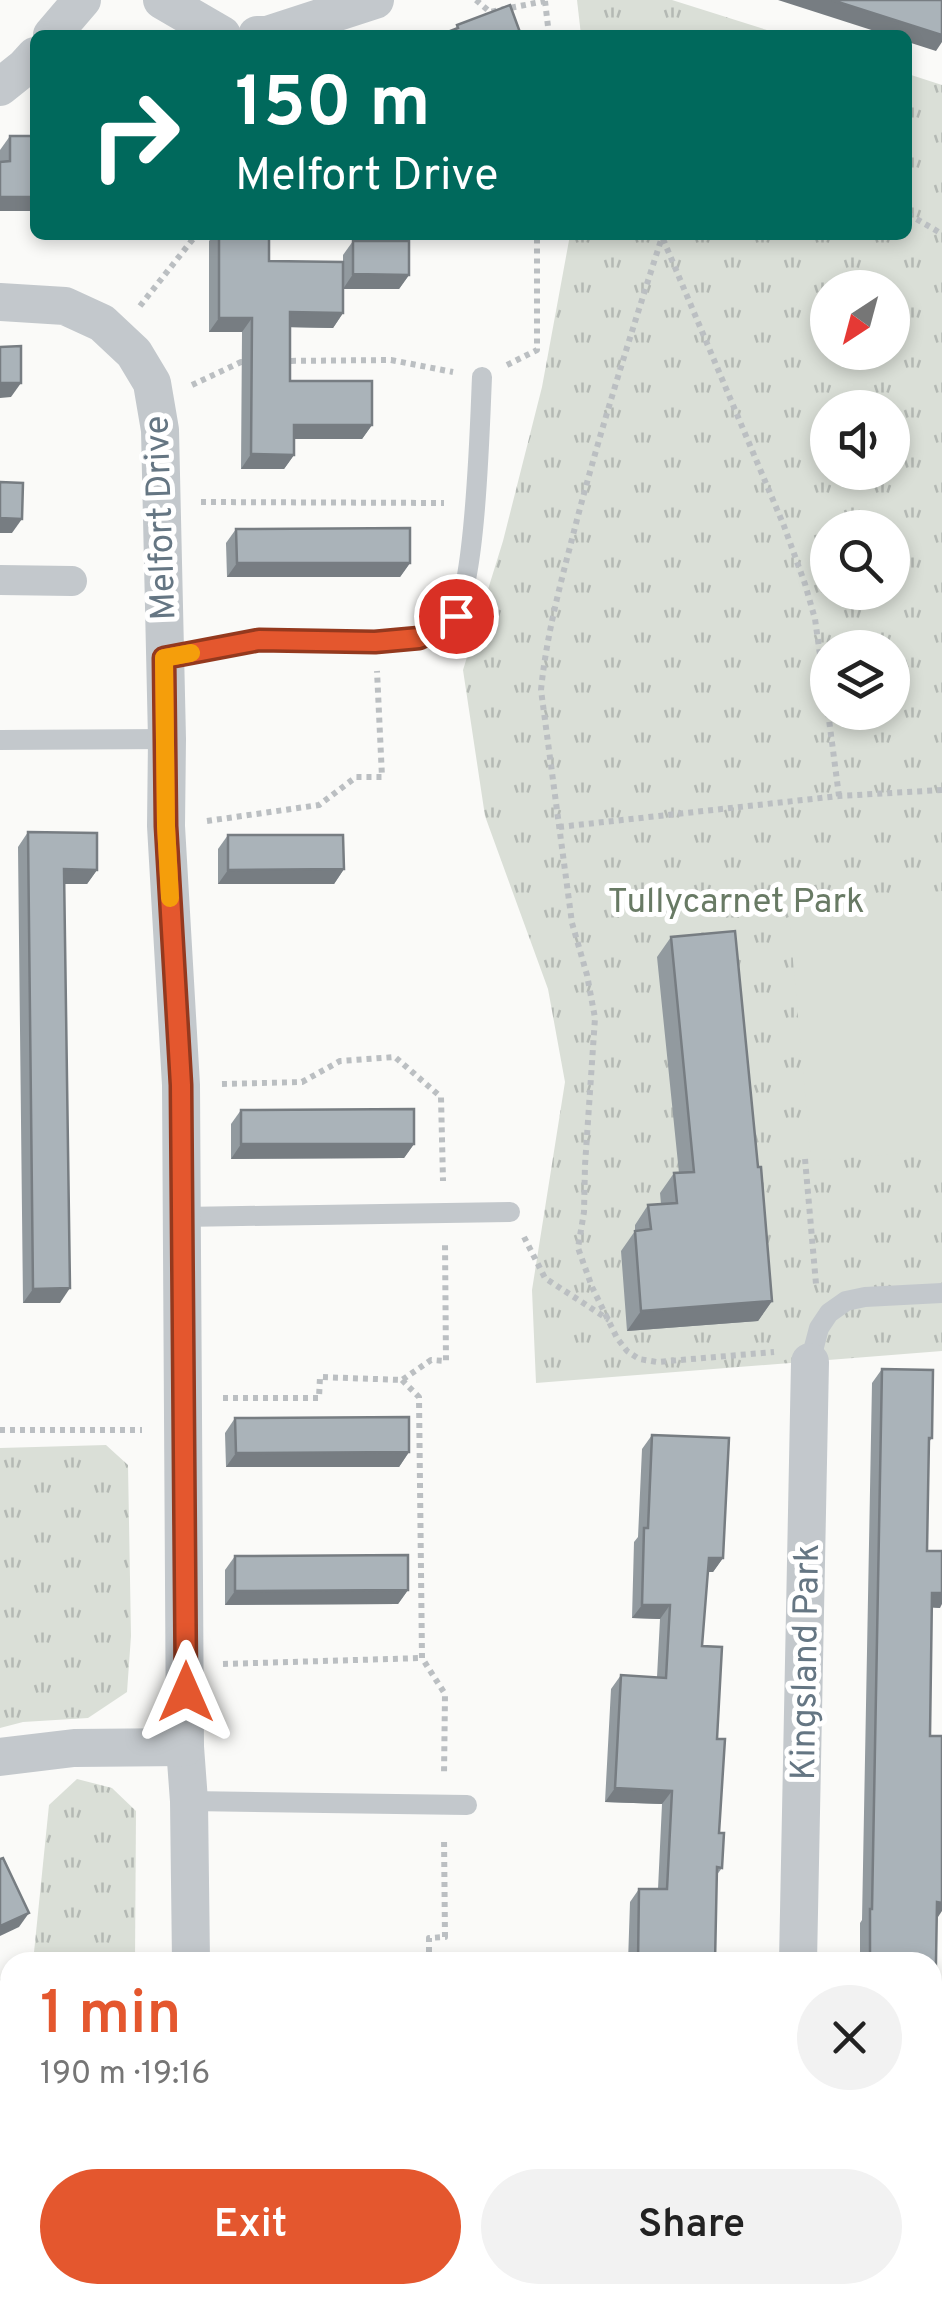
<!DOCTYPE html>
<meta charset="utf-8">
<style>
body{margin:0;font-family:Overpass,sans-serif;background:#f2f2f2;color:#222;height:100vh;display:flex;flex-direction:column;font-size:38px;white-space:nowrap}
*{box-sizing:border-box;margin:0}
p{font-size:32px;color:#767676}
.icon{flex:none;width:55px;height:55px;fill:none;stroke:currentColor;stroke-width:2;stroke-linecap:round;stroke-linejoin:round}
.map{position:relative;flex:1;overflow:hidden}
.details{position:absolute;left:0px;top:1952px;width:942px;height:352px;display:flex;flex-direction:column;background:#fff;border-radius:30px 30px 0 0;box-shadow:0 5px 15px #0003}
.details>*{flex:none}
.guide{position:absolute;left:30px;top:30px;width:882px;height:210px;border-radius:15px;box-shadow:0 5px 15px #0003;background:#00695c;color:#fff;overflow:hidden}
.needle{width:65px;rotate:216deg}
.fabs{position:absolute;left:810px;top:270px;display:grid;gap:20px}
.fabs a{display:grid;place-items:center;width:100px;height:100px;border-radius:50%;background:#fff;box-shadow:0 5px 15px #0003;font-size:50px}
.pin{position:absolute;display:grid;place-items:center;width:85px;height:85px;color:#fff;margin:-42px;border:5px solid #fff;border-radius:50%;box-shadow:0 2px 10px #0007}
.me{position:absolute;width:110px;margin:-55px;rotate:0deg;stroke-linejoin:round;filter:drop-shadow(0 0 8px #0008)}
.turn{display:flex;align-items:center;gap:35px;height:210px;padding:0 40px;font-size:45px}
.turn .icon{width:130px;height:130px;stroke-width:2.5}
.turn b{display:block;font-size:70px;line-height:85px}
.round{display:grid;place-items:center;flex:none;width:105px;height:105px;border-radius:52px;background:#f2f2f2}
.summary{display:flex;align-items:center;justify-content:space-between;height:170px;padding:0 40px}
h1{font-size:60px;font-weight:600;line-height:75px;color:#e4572e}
.primary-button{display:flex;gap:20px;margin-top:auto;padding:20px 40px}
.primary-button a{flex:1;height:115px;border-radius:60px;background:#e4572e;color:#fff;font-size:40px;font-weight:600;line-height:115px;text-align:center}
.primary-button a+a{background:#f2f2f2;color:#222}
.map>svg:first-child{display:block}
</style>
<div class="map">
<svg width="942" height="2304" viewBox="0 0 942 2304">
<defs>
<pattern id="grass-tufts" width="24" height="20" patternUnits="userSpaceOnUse" patternTransform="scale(2.5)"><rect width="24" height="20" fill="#dadfd7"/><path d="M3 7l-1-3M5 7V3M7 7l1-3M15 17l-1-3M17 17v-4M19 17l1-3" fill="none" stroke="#b4b9b4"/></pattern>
</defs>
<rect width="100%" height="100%" fill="#fafaf8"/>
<g fill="url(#grass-tufts)" fill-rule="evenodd">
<polygon points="577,0 672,0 783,35 581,35"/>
<path d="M908 74 942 85V1351L536 1383 532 1290 565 1082 548 989 485 816 463 670 503 541 542 387 570 235H908ZM828 288H892V352H828ZM828 408H892V472H828ZM828 528H892V592H828ZM828 648H892V712H828Z"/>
<polygon points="106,1445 128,1465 131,1636 127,1692 88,1718 23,1722 0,1728 0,1448"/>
<polygon points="77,1779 112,1788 136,1811 135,1962 33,1962 49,1805"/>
<polygon points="10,1974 10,2295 141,2295 137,2304 0,2304 0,1979"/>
</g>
<polygon fill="#dadfd7" points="942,891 942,1150 811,1161 788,905"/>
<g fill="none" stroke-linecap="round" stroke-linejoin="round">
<g stroke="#bbbfc2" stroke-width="6" stroke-dasharray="5 5" stroke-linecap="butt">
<polyline points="476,0 490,12 545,1"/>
<polyline points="545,1 549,35"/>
<polyline points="908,214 942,234"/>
<path d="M667 235 662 237C630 337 598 437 572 539 559 589 546 639 541 690L572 923 587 975 595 1018 585 1165 584 1212 578 1248 592 1287 617 1338 627 1351 639 1359 657 1362 774 1352"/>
<polyline points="663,239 784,526 805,584 815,619 828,712"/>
<polyline points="140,306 193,239 200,235"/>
<polyline points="281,361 391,360 453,372"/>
<polyline points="507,365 537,350 537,235"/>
<polyline points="192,385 241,362 249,362"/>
<polyline points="201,502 444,503"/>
<polyline points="828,712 839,796"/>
<polyline points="207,821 319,805 356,777 382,777 377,671"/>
<polyline points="559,827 839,796 942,790"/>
<polyline points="222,1084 302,1082 340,1061 395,1057 441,1097 443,1181"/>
<polyline points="805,1159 816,1284"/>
<polyline points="524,1237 545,1278 609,1320"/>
<polyline points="402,1380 419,1397 422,1658 445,1694 444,1775"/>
<polyline points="223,1398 319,1398 320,1377 402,1380 431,1360 446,1361 445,1243"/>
<polyline points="0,1430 142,1430"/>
<polyline points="223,1664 422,1658"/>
<polyline points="331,1962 332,1955 429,1955"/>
<polyline points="429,1962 429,1938 445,1937 444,1837"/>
</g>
<g stroke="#c3c8cc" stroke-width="20">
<path d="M164 657C196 652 230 642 262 640 312 638 418 656 453 617 476 592 480 419 482 377"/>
<polyline points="0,740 167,739"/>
<polyline points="182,1217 510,1212"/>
<polyline points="810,1362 819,1328 829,1313 846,1301 865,1297 942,1293"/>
<polyline points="189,1801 467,1805"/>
</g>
<polyline stroke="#c3c8cc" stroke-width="30" points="0,580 72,581"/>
<g stroke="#c3c8cc" stroke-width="38">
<polyline points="162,0 222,35"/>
<polyline points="52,35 82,0"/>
<polyline points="257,35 267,35 375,0"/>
<polyline points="0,87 25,67 35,56"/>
<polyline points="0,302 65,306 102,323 134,353 152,383 160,430 167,739 166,826 181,1085 185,1747 189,1801 191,1962"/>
<polyline points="0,1757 74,1748 185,1747"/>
<polyline points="798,1962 810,1362"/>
<polyline points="214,2304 215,2295"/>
<polyline points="791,2304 791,2295"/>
</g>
</g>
<g fill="#929a9f">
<polygon points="10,136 35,136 35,211 0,211 0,150"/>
<polygon points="214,235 269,235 269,261 343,313 333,328 290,327 290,381 372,425 362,439 294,439 294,455 284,469 241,469 242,332 209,332 209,241"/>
<polygon points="353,241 409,275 399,289 343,289 343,255"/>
<polygon points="236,529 410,563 400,577 227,577 226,543"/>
<polygon points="28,832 97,870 87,884 65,884 60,1303 23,1303 18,847"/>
<polygon points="228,835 344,869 334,884 218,884 218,849"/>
<polygon points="671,937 772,1301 758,1321 627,1331 621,1251 635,1231 635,1225 648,1205 661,1204 660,1193 674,1173 679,1173 657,957"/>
<polygon points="241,1110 414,1144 404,1158 231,1159 231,1124"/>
<polygon points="882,1369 932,1438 929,1442 927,1551 940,1608 932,1607 930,1736 937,1917 932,2139 932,1962 860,1962 860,1923 862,1920 872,1383"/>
<polygon points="235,1418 409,1452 399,1467 226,1467 225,1433"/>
<polygon points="652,1435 723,1558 713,1572 708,1572 702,1646 717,1739 719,1833 722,1868 716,1876 715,1962 628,1962 630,1902 639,1889 658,1889 662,1804 605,1802 611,1689 621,1675 657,1677 660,1619 632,1618 634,1542 638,1537 642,1449"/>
<polygon points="235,1556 408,1590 398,1604 225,1605 225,1570"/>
<polygon points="648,2295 710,2295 710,2304 629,2304 632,2300 648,2301"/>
<polygon points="849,2295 913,2295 912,2304 849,2304"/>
</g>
<g fill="#777d82">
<polygon points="778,0 832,0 942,35 942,42 936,51 908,42 908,35 887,35"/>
<rect x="0" y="197" width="35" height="14"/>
<polygon points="353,274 409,275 399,289 343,289"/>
<polygon points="290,312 343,313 333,328 280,327"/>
<polygon points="219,318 252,318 242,332 209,332"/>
<polygon points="0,383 21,383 11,397 0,398"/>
<polygon points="294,425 372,425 362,439 284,439"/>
<polygon points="251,454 294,455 284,469 241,469"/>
<polygon points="0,518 22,519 12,533 0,533"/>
<polygon points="237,563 410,563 400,577 227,577"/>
<polygon points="64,869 97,870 87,884 54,884"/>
<polygon points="344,869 334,884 218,884 228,870"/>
<polygon points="241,1144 414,1144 404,1158 231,1159"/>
<polygon points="70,1288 60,1303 23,1303 33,1289"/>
<polygon points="772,1301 758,1321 627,1331 641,1311"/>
<polygon points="409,1452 399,1467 226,1467 236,1453"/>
<polygon points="709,1558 723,1558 713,1572 699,1572"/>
<polygon points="408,1590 398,1604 225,1605 235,1591"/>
<polygon points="932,1593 942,1593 942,1604 940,1608 922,1607"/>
<polygon points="642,1605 670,1605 660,1619 632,1618"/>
<polygon points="615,1788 672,1791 662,1804 605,1802"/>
<polygon points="937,1902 942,1903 942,1911 938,1917"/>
<polygon points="29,1913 19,1927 0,1936 0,1926"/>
</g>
<g fill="#aab3b9" stroke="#777d82" stroke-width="2.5">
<polygon points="832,0 942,0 942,35"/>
<polygon points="510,5 521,35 440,35 458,28 457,25"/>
<polygon points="10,136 35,136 35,197 0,197 0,162 10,161"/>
<polygon points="219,235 269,235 269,261 343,262 343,313 290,312 290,381 372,381 372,425 294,425 294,455 251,454 252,318 219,318"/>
<polygon points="353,241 409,241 409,275 353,274"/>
<polygon points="21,346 21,383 0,383 0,347"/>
<polygon points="0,482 23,483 22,519 0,518"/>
<polygon points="410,528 410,563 237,563 236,529"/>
<polygon points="28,832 97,833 97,870 64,869 70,1288 33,1289"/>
<polygon points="228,835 343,835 344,869 228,870"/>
<polygon points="735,931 758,1167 761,1167 772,1301 641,1311 635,1231 651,1229 648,1205 677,1203 674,1173 694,1172 671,937"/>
<polygon points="414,1109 414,1144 241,1144 241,1110"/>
<polygon points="882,1369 933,1370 932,1438 929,1438 927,1551 942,1551 942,1593 932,1593 930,1736 942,1736 942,1903 937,1902 933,2138 932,1962 870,1962 870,1909 872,1909"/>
<polygon points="409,1417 409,1452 236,1453 235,1418"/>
<polygon points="652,1435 729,1438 723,1558 709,1558 702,1646 722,1647 717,1739 725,1739 719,1833 724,1833 722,1868 717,1867 715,1962 638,1962 639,1889 667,1889 672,1791 615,1788 621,1675 666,1678 670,1605 642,1605 644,1528 648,1528"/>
<polygon points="408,1555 408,1590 235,1591 235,1556"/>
<polygon points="3,1858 29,1913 0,1926 0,1859"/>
<polygon points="658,2295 710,2295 710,2304 632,2304 632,2300 658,2302"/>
<polygon points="859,2295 913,2295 912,2304 859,2304"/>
</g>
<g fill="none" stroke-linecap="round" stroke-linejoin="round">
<defs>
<polyline id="route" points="186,1692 181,1085 166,826 164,658 259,640 375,642 419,638 439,628 456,616"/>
</defs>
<use href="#route" stroke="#94391e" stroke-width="25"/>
<use href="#route" stroke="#e4572e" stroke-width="18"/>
<polyline stroke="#f59e0b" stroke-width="18" points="170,898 166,826 164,658 191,653"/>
</g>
<g text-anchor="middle" stroke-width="10" stroke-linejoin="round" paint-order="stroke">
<g font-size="35" fill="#657683" stroke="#fff">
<text transform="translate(159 518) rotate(-92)" y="12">Melfort Drive</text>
<text transform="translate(804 1662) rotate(-89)" y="12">Kingsland Park</text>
</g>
<g font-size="35" fill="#687a64" stroke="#fff">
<text x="736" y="912">Tullycarnet Park</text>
</g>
</g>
</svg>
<div class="fabs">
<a><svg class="needle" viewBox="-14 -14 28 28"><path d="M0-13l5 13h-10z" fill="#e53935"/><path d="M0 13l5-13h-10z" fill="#767676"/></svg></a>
<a><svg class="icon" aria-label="sound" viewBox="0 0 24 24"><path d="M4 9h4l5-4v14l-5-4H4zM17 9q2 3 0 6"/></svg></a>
<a><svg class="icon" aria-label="search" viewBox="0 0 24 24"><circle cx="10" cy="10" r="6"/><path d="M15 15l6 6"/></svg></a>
<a><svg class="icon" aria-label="layers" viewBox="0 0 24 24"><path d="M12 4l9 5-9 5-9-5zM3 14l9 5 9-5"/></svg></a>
</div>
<div class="pin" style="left:456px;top:616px;background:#d93025"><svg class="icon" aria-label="arrive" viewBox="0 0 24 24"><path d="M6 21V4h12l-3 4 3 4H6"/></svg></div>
<svg class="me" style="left:186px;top:1692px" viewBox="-20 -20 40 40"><path d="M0-17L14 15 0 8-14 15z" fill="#e4572e" stroke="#fff" stroke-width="4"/></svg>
<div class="guide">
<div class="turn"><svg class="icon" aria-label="right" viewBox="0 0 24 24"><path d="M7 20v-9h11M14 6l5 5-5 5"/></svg><div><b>150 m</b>Melfort Drive</div></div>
</div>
<section class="details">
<div class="summary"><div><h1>1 min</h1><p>190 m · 19:16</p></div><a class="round"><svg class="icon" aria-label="close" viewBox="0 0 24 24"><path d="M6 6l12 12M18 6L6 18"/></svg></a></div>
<div class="primary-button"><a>Exit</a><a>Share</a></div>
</section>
</div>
